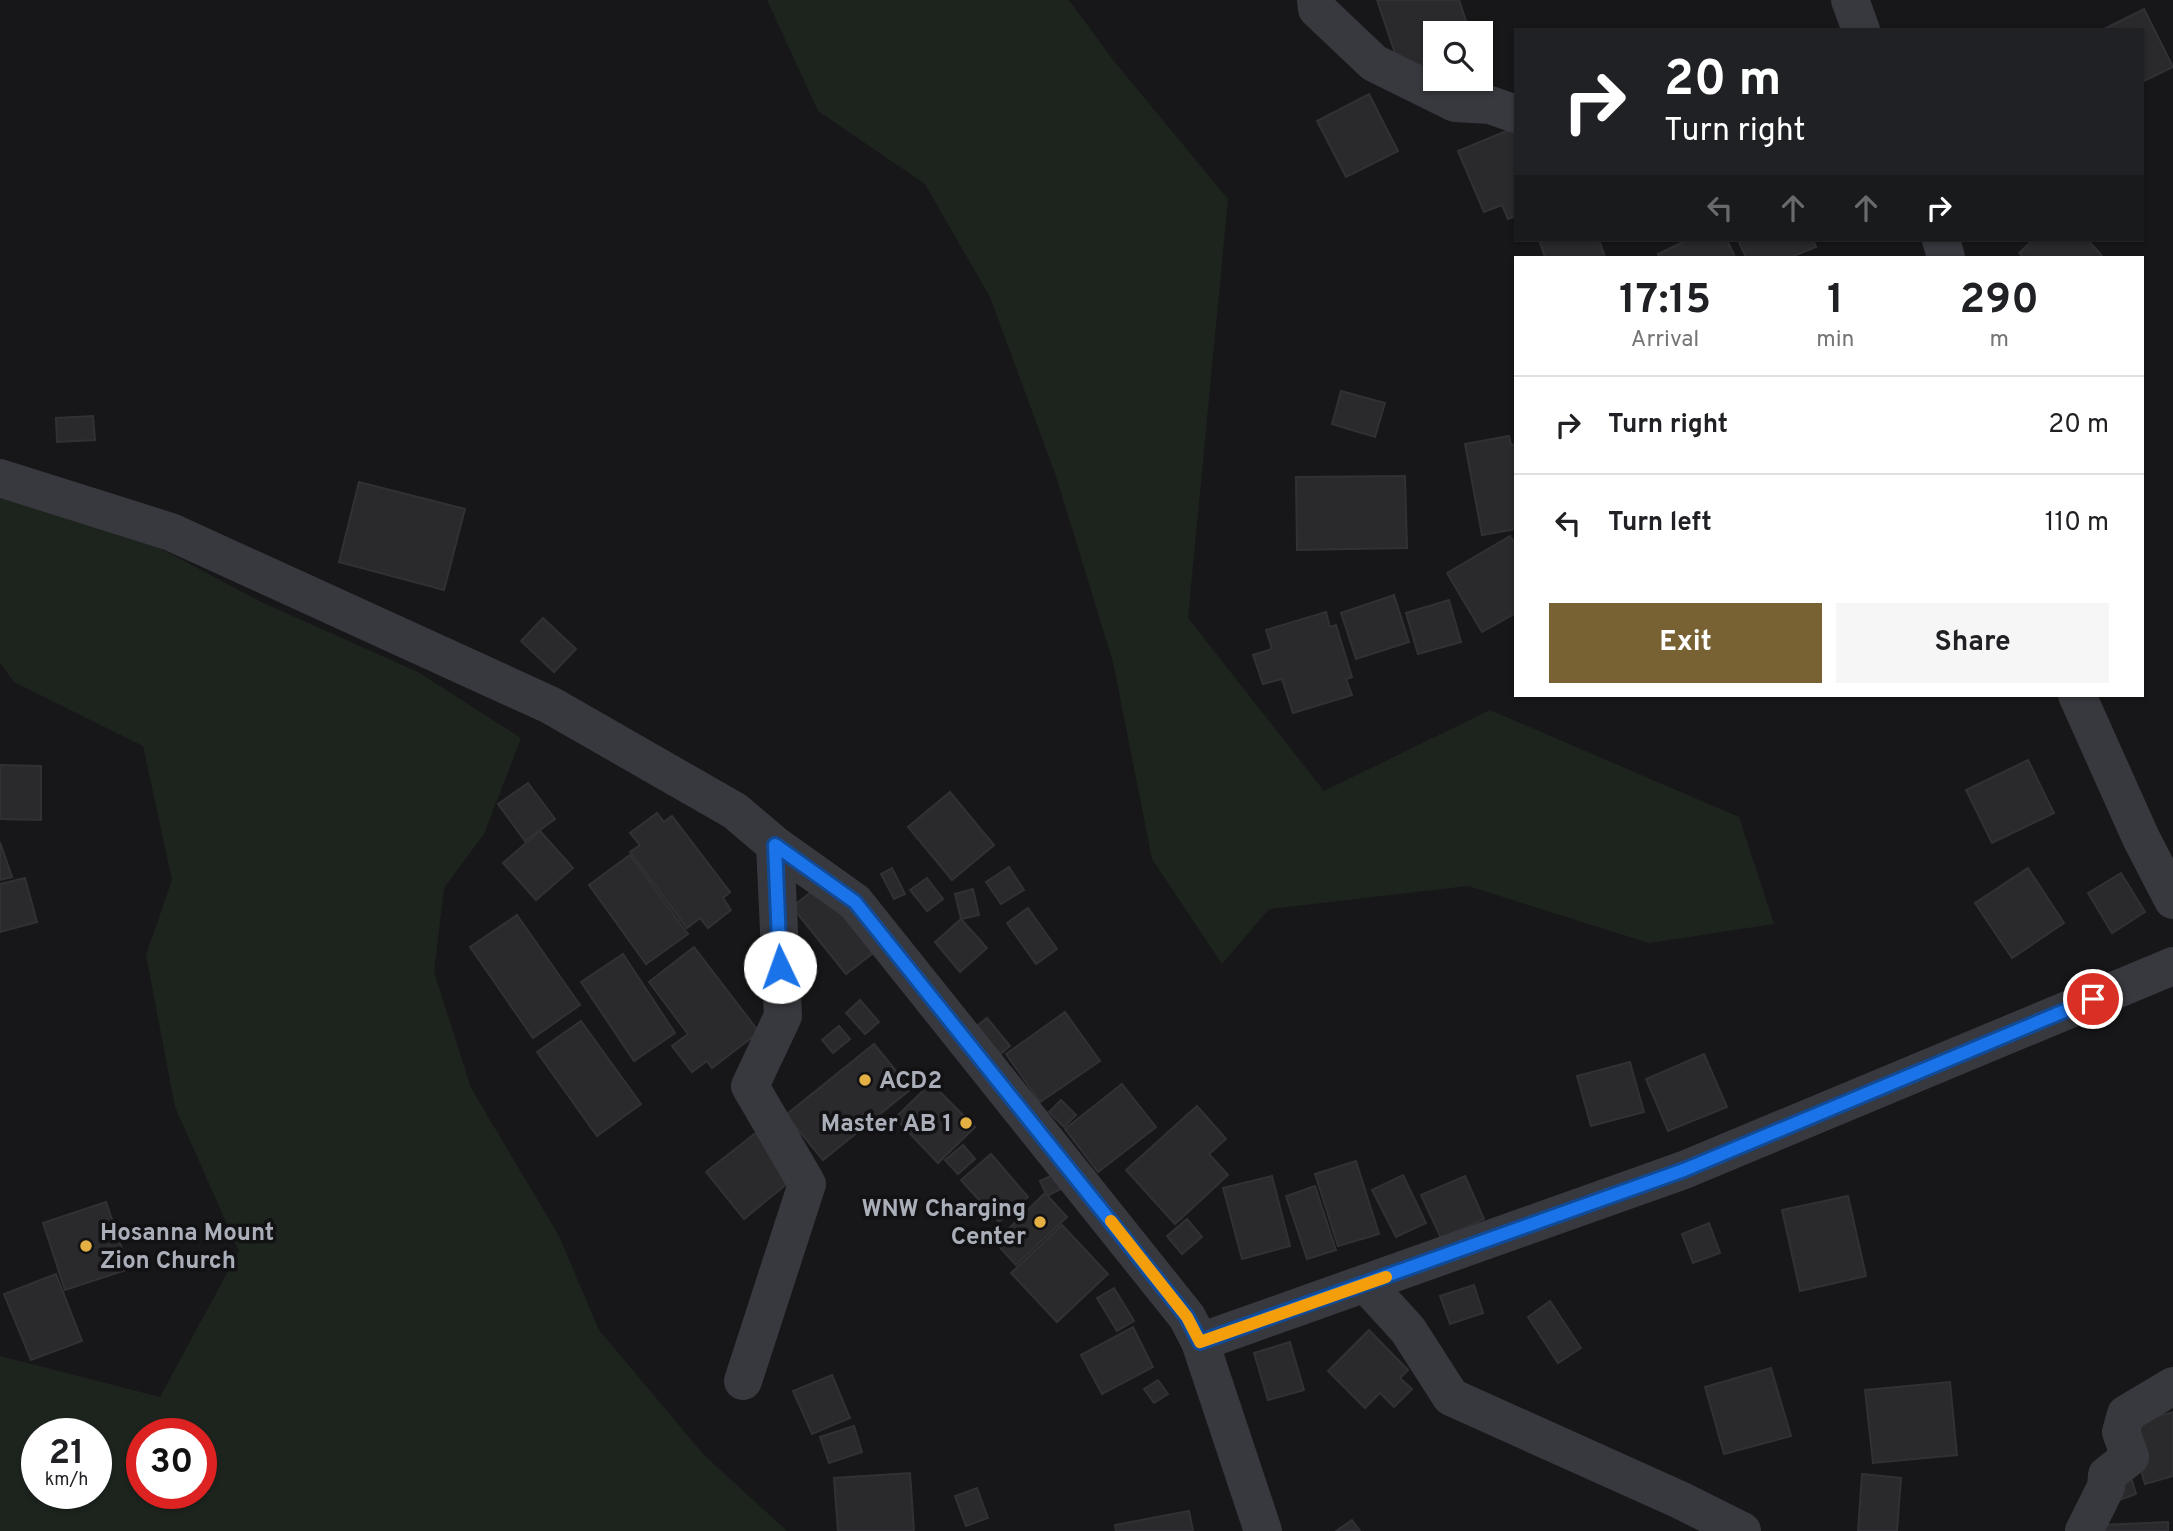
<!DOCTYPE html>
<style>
body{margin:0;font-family:Overpass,sans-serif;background:#f6f6f6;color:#202124;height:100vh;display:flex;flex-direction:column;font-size:26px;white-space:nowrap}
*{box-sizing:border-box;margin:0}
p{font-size:23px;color:#757577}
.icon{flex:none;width:38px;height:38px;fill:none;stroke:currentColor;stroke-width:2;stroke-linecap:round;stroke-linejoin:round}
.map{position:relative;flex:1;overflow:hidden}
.sheet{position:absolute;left:1514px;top:256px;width:630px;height:441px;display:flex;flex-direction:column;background:#fff;border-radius:0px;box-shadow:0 2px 5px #0004}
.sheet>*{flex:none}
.guide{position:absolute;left:1514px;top:28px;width:630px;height:214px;border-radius:0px;box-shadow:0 2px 5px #0004;background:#202124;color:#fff;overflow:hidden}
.fabs{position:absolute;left:1423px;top:21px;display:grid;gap:14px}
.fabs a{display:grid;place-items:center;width:70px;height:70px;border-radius:0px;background:#fff;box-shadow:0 2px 5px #0004;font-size:35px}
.speed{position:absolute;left:21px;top:1418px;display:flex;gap:14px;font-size:35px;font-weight:700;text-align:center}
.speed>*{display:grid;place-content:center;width:91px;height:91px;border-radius:50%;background:#fff;box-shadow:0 2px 5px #0004;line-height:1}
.speed small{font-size:18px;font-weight:400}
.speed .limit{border:10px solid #d22;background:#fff;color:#111}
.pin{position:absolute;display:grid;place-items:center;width:60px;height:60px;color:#fff;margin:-30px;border:4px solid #fff;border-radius:50%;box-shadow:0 2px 7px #0007}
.me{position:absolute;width:77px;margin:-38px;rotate:357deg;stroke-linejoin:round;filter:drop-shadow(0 0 5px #0008)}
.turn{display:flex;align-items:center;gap:24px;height:147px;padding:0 35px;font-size:32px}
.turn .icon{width:91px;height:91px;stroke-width:2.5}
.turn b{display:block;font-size:49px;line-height:60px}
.lanes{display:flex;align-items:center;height:66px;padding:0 35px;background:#0003;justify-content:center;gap:35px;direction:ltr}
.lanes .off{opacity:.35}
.eta{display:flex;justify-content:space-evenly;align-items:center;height:119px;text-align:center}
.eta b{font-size:42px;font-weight:700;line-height:49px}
.primary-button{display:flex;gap:14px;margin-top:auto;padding:14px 35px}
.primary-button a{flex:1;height:80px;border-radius:0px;background:#786132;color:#fff;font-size:28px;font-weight:700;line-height:80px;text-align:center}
.primary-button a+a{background:#f6f6f6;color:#202124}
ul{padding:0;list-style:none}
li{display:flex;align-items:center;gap:21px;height:98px;padding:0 35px;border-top:2px solid #e0e0e0}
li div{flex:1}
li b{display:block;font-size:26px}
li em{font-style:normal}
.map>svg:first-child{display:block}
</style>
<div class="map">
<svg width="2173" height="1531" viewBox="0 0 2173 1531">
<rect width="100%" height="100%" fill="#171719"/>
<g fill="#1d241e" fill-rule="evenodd">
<polygon points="767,0 1069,0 1113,60 1228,199 1188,618 1324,791 1490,710 1739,817 1774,924 1649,943 1468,886 1269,909 1222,964 1152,859 1113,662 1056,476 990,297 925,184 818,111"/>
<path d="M0 498 113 523 261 602 418 672 521 738 484 834 444 888 434 972 471 1088 559 1236 599 1330 703 1454 787 1531H0V1356L160 1397 239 1251 175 1107 146 955 172 880 143 746 14 682 0 663ZM37 1433H96V1493H37ZM142 1433H201V1493H142Z"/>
</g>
<g fill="#2a2a2d" stroke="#313135" stroke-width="2">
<polygon points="1377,0 1459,0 1470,33 1435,33 1435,60 1401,71"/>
<polygon points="2144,9 2173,67 2142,82 2142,30 2102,30"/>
<polygon points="1369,94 1398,151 1346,177 1317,121"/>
<polygon points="1516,127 1516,216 1508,219 1502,205 1484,212 1458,151"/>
<polygon points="1539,240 1599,240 1605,257 1545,257"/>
<polygon points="1687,240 1727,240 1735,257 1659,257 1658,254"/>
<polygon points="1738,240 1813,240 1816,247 1791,257 1746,257"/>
<polygon points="2033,240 2088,240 2103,257 2023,257 2019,253"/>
<polygon points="1341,391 1385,403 1375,437 1332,424"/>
<polygon points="93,416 95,440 57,442 56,418"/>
<polygon points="1509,436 1511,445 1516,444 1516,529 1482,535 1465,444"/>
<polygon points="1405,476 1407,548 1297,550 1296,477"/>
<polygon points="359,482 465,509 444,590 339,562"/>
<polygon points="1510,536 1516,545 1516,613 1482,632 1447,573"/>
<polygon points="1394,595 1409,642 1356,659 1341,613"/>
<polygon points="1449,600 1461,642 1418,654 1406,613"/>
<polygon points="1326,612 1330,627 1336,625 1352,677 1346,679 1352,695 1293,713 1282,679 1263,684 1253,655 1272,649 1266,630"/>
<polygon points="543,618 576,649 554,672 521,641"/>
<polygon points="2028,760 2054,813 1992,843 1966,790"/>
<polygon points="0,765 41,766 41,820 0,819"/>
<polygon points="528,783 555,819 525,841 498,804"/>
<polygon points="950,792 994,845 952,880 908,827"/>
<polygon points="657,813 664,822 672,816 730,892 723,898 731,910 708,928 700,918 687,928 630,852 640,845 630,833"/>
<polygon points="540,831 573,868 536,900 503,863"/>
<polygon points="0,842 12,877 0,880"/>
<polygon points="630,855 688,934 646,964 589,885"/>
<polygon points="1009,867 1024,890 1001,904 986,882"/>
<polygon points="892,868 905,894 894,899 881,874"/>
<polygon points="2028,868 2064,923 2012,958 1975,903"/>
<polygon points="2121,873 2145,912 2112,933 2088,893"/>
<polygon points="25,878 37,922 0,932 0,884"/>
<polygon points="927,878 943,899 927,911 910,890"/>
<polygon points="824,882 877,950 846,974 792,907"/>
<polygon points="973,889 979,915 961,919 955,894"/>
<polygon points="1028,908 1057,949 1036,964 1007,923"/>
<polygon points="517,915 580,1005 533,1038 470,947"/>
<polygon points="961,919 987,948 960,972 935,942"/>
<polygon points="694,947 759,1032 712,1068 707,1061 692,1072 672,1046 688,1034 649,982"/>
<polygon points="623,954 675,1033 634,1061 581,982"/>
<polygon points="860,1000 879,1022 865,1034 846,1013"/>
<polygon points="1065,1012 1100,1061 1040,1102 1006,1054"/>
<polygon points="987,1018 1010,1046 996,1058 973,1029"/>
<polygon points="581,1021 641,1104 597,1136 537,1052"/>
<polygon points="839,1026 850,1039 833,1053 822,1040"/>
<polygon points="874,1044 911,1089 823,1160 786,1115"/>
<polygon points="1704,1054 1727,1107 1668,1131 1646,1079"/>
<polygon points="1630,1062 1644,1112 1591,1126 1577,1076"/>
<polygon points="931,1083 975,1127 938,1163 895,1118"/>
<polygon points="1122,1084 1156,1127 1098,1172 1065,1129"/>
<polygon points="1061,1100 1076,1115 1064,1127 1049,1112"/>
<polygon points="1197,1106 1226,1139 1209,1154 1228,1175 1175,1224 1126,1170"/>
<polygon points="757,1132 794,1178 744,1219 706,1172"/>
<polygon points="963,1145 975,1159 958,1174 945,1160"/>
<polygon points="991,1154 1028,1197 999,1222 961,1180"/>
<polygon points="1356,1161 1379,1234 1338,1246 1315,1174"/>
<polygon points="1059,1172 1065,1187 1047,1196 1040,1181"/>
<polygon points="1403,1175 1426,1223 1396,1237 1372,1190"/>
<polygon points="1272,1176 1290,1246 1242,1259 1223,1188"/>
<polygon points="1465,1176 1484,1219 1441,1238 1421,1195"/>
<polygon points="1315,1186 1336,1250 1307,1259 1286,1196"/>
<polygon points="1045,1193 1067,1217 1016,1265 995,1242"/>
<polygon points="1848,1196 1866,1276 1800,1291 1782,1210"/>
<polygon points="106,1202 129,1269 65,1290 43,1223"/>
<polygon points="1187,1219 1202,1237 1182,1254 1167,1236"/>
<polygon points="1709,1223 1720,1253 1693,1263 1682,1234"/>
<polygon points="1062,1225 1108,1274 1057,1322 1011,1273"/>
<polygon points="56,1274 82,1341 31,1360 4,1294"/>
<polygon points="1474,1285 1483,1313 1450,1324 1440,1296"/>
<polygon points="1114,1288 1134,1321 1117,1331 1097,1298"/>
<polygon points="1550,1301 1581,1348 1558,1363 1528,1317"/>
<polygon points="1133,1327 1153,1367 1102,1394 1081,1355"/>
<polygon points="1369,1330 1408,1370 1400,1378 1412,1389 1394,1407 1380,1393 1365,1408 1328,1371"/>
<polygon points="1290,1342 1304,1390 1268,1400 1254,1353"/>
<polygon points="1771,1368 1791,1436 1724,1454 1705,1387"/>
<polygon points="832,1375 850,1418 812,1434 793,1391"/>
<polygon points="1158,1380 1168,1394 1154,1403 1144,1389"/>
<polygon points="1950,1382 1957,1455 1873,1463 1865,1390"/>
<polygon points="2173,1412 2173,1476 2145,1484 2128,1425"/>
<polygon points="854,1426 862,1452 829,1463 820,1437"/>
<polygon points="2129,1471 2136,1494 2117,1501"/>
<polygon points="910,1473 914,1531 838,1531 834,1478"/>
<polygon points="1862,1474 1901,1478 1897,1531 1858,1531"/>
<polygon points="977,1488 988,1518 966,1526 955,1496"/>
<polygon points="1189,1511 1193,1531 1116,1531 1115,1525"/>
<polygon points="1352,1520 1360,1531 1336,1531"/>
<polygon points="2168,1522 2168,1531 2103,1531 2102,1525"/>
</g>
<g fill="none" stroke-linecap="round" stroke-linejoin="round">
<g stroke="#38393e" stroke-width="38">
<polyline points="1316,0 1317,9 1374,63 1455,103 1490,105 1516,114"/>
<polyline points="1850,0 1861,30"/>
<polyline points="1941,240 1946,257"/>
<polyline points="0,478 171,532 550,705 735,811 775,845 855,902 1187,1317 1200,1342 1263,1531"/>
<polyline points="2077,695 2141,838 2173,900"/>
<polyline points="1366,1284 1408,1330 1451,1397 1680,1500 1742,1531"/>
<polyline points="1200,1342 1684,1170 2173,966"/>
<polyline points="743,1381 807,1184 750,1086 783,1016 775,845"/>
<polyline points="2084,1531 2106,1487 2107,1475 2130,1457 2121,1432 2126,1414 2173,1386"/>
</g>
</g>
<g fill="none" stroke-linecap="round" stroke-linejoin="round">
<defs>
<polyline id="route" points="780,967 775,845 855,902 1187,1317 1200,1342 1684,1170 2093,999"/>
</defs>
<use href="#route" stroke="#114b97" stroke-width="18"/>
<use href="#route" stroke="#1a73e8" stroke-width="12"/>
<polyline stroke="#f59e0b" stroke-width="12" points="1111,1221 1187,1317 1200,1342 1386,1277"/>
</g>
<g fill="#e4b044" stroke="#121214" stroke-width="2.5">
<circle cx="865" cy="1080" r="7"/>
<circle cx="966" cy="1123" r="7"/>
<circle cx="1040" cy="1222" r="7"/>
<circle cx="86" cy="1246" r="7"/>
</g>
<g text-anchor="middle" stroke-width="7" stroke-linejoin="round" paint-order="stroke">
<g font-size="24" font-weight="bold" fill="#aaaeb8" stroke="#121214" text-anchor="start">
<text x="879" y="1088">ACD2</text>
<text x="952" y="1131" text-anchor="end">Master AB 1</text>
<text x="1026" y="1216" text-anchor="end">WNW Charging<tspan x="1026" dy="28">Center</tspan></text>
<text x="100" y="1240">Hosanna Mount<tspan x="100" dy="28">Zion Church</tspan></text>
</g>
</g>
</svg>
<div class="fabs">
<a><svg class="icon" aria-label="search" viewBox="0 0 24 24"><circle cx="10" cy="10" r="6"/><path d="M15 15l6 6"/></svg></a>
</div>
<div class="speed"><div>21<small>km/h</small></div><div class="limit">30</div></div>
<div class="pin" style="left:2093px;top:999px;background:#d93025"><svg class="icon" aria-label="arrive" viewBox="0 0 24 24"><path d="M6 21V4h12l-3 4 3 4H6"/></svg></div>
<svg class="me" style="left:780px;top:967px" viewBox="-20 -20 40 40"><circle r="19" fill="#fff"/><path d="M0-13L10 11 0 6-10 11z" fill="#1a73e8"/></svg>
<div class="guide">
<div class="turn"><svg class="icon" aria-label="right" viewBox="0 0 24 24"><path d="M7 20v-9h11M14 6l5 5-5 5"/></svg><div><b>20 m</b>Turn right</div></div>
<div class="lanes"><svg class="icon off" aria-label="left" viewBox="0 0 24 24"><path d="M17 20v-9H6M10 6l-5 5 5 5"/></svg><svg class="icon off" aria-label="ahead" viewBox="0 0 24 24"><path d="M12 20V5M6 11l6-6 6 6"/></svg><svg class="icon off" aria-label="ahead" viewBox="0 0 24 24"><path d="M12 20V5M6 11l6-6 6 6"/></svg><svg class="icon" aria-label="right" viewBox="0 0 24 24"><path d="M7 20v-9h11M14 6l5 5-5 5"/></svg></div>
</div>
<section class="sheet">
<div class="eta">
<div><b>17:15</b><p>Arrival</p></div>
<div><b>1</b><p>min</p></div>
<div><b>290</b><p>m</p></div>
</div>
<ul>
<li><svg class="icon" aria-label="right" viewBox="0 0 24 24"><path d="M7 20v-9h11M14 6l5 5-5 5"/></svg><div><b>Turn right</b></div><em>20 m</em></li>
<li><svg class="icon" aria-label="left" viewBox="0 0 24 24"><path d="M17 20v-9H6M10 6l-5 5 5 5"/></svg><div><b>Turn left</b></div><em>110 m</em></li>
</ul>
<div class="primary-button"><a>Exit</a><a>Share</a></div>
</section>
</div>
